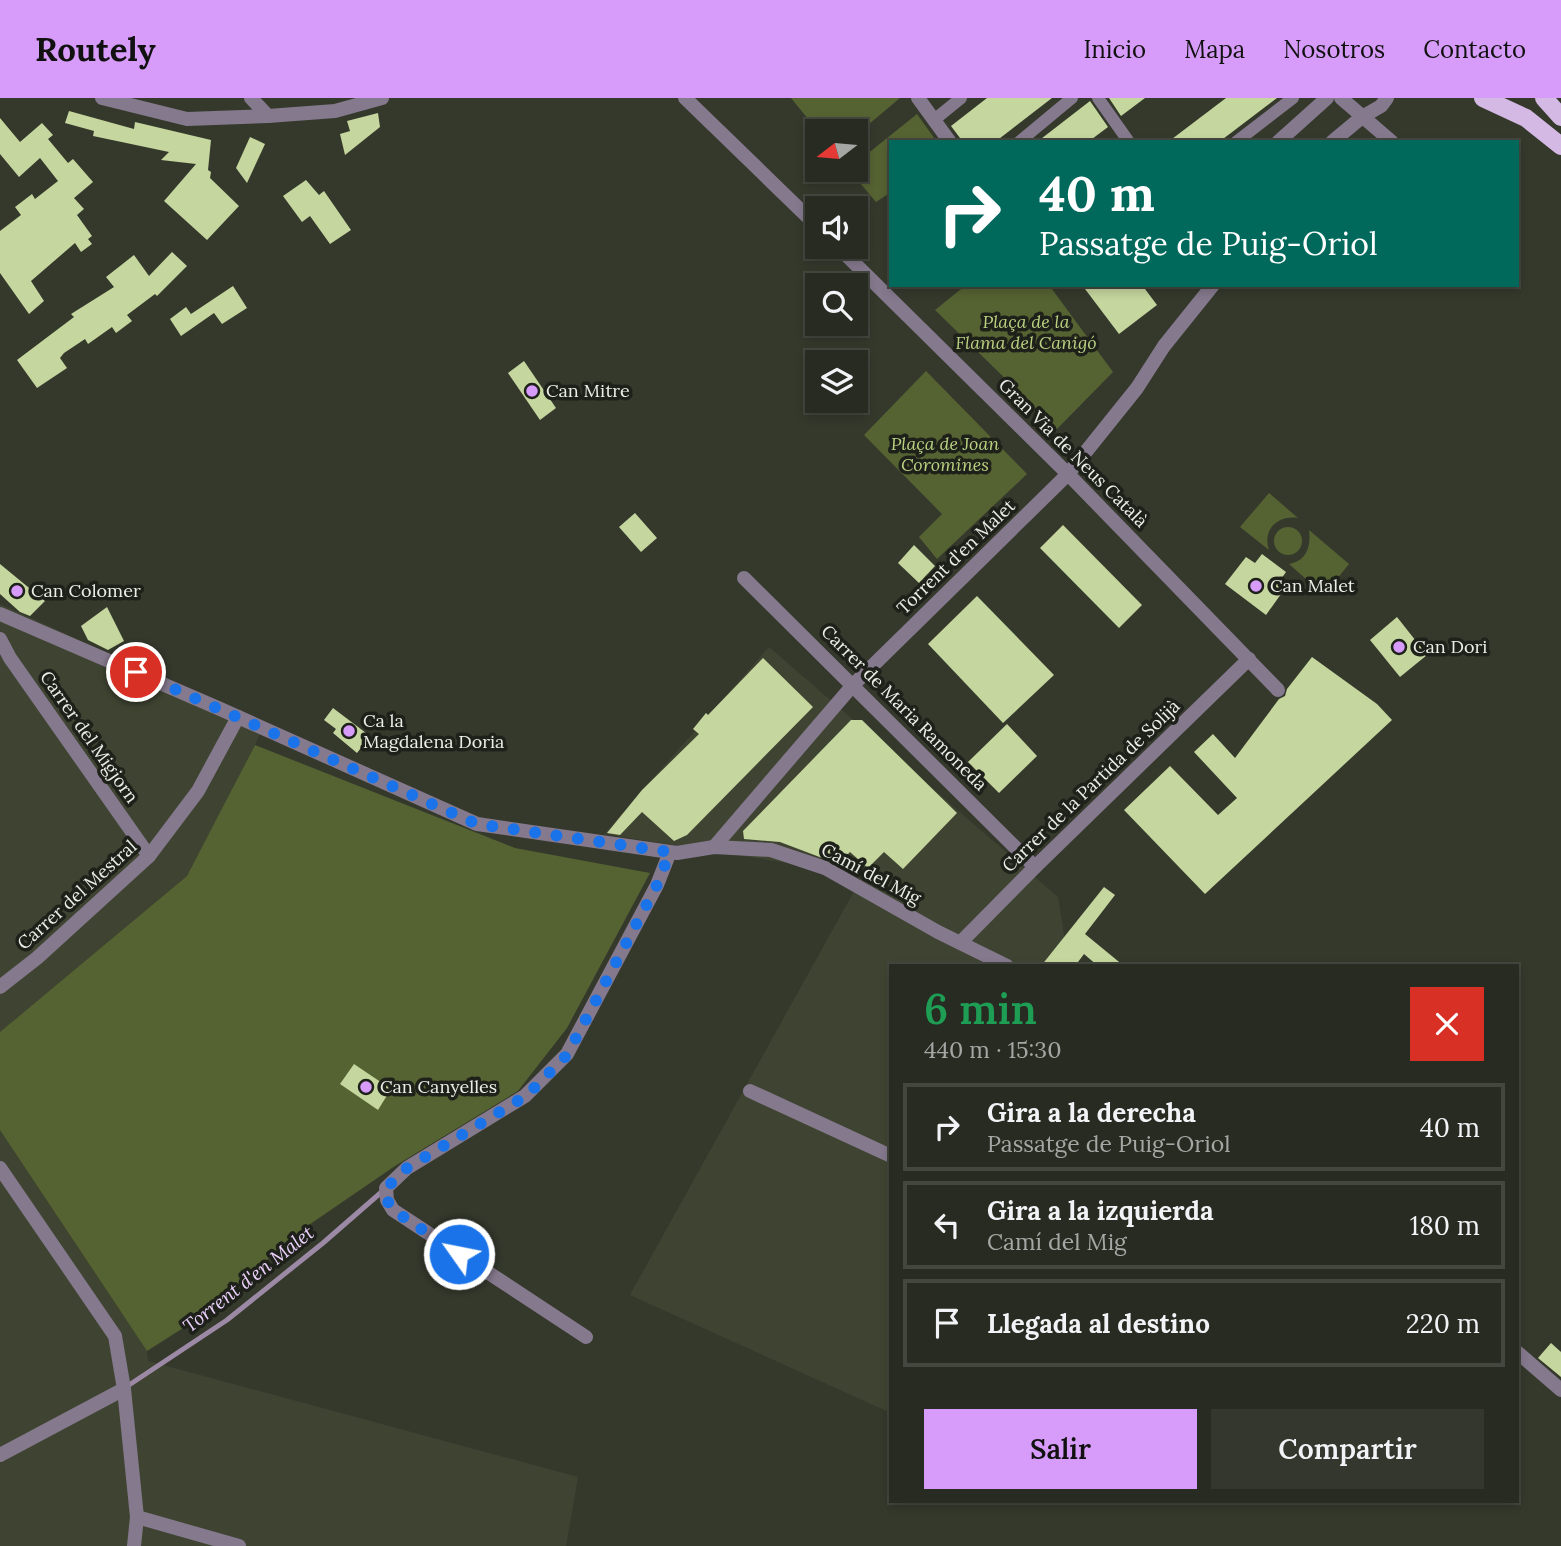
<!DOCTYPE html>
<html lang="es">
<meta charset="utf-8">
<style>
body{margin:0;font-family:Lora,serif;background:#34372e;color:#f1f3f6;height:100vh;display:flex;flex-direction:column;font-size:26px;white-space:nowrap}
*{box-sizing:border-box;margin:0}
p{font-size:23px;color:#a5a7a5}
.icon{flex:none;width:38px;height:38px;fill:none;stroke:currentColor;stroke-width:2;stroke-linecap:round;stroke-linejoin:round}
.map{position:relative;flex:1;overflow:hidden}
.side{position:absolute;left:889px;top:866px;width:630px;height:539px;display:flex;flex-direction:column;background:#282b21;border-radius:0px;box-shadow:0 4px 10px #0003,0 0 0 2px #44473f}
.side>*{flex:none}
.top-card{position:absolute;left:889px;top:42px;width:630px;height:147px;border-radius:0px;box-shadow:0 4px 10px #0003,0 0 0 2px #44473f;background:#00695c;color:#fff;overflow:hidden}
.needle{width:46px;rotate:254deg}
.fabs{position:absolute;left:805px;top:21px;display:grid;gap:14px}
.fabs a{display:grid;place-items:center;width:63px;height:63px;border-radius:0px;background:#282b21;box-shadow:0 4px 10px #0003,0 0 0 2px #44473f;font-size:35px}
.pin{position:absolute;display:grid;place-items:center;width:60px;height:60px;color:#fff;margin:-30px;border:4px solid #fff;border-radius:50%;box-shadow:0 2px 7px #0007}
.me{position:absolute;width:77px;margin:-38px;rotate:303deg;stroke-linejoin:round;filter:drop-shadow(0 0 5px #0008)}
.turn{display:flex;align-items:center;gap:24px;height:147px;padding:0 35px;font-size:32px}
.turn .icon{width:91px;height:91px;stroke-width:2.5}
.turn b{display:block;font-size:49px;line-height:60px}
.round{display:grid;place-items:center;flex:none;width:74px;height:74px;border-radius:0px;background:#34372e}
.head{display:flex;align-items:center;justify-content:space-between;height:119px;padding:0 35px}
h1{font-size:42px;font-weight:600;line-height:52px;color:#1e9e55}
.action{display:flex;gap:14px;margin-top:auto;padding:14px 35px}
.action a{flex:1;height:80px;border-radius:0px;background:#d79bf9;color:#111;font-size:28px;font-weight:600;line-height:80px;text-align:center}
.action a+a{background:#34372e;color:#f1f3f6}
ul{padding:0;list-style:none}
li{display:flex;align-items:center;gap:21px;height:88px;margin:0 14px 10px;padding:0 21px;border:4px solid #44473f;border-radius:0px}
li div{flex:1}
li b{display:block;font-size:26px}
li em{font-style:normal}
header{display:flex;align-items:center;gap:42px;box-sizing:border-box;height:98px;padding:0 35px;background:#d79bf9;color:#111}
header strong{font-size:33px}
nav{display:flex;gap:38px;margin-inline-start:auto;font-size:24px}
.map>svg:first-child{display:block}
</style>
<header>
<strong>Routely</strong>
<nav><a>Inicio</a><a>Mapa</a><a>Nosotros</a><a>Contacto</a></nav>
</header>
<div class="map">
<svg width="1561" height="1448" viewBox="0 0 1561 1448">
<rect width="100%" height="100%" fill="#35392c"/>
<g fill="#3f4432">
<polygon points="0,506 265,626 216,724 187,778 0,934"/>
<polygon points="769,549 1058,799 1069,868 891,868 891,1315 630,1197 863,777 604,736"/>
<polygon points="0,1032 147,1253 148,1263 578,1379 566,1448 0,1448"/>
</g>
<g fill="#556232">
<polygon points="791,0 900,0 856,37 856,33 818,33"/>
<polygon points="917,16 937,44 891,44 891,94 876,104 849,72 856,72 856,65"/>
<polygon points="966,187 1049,187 1113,274 1057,331 935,212"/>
<polygon points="926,273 1027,376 937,461 919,439 942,416 864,337"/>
<path d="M1269 395 1298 420C1278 417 1262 431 1269 452L1240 429Z"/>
<circle cx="1288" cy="443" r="14"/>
<path d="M1309 432 1349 466 1324 497 1289 466C1307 463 1311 448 1309 432Z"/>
<polygon points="255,647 515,750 650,775 567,930 518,993 395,1068 303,1131 199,1220 147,1253 0,1032 0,934 187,778"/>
</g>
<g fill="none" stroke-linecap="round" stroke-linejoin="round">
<polyline stroke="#9c89a6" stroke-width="5" points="126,1289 227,1222 323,1145 385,1091"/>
</g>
<g fill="#c5d69e">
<polygon points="987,0 1052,0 995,44 963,44 951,28"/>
<polygon points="1109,0 1145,0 1121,18"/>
<polygon points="1226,0 1277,0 1219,44 1168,44"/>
<polygon points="1090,3 1108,29 1088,44 1037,44"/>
<polygon points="69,13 134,31 135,24 211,42 208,72 211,74 210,80 239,108 207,142 164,103 196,66 161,62 169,54 93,38 94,33 65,25"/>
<polygon points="378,15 380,29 345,57 340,36 350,33 347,23"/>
<polygon points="0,20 20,44 42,25 53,37 48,41 68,65 73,61 93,84 74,100 84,111 77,117 92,138 88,141 92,146 81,154 75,145 31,183 44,203 29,216 0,175 0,133 21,117 15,109 32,96 35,101 58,83 40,60 19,79 0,56"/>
<polygon points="250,39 265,46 247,85 236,70"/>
<polygon points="306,82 319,97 324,93 351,132 330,146 310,118 302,124 283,98"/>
<polygon points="172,154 187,168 157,198 155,196 127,217 132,223 116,235 112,229 88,246 85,241 64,255 60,260 67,270 37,290 17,262 74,219 71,216 114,189 106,179 134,157 149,178"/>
<polygon points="1082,187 1142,187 1157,207 1119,236"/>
<polygon points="233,188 247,210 222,226 214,215 181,238 170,221 186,209 191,216"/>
<polygon points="524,263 556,310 540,322 508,275"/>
<polygon points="635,415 657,440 641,454 619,429"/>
<polygon points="1063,427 1142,507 1119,530 1040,450"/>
<polygon points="914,447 935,468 919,485 898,465"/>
<polygon points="1262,456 1286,474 1279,484 1286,489 1266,517 1225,486 1246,459 1255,465"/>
<polygon points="0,466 45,503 30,518 20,514 0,496"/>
<polygon points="977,498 1054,577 1003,625 928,546"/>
<polygon points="107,509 124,543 108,552 88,542 81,528"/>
<polygon points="1397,519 1427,557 1400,579 1370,542"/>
<polygon points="1312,559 1377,606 1392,622 1205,796 1124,712 1170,668 1218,717 1237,700 1194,654 1213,636 1235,660 1279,601 1285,598 1287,591"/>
<polygon points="763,560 813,609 687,737 674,743 642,714 620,737 607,735 642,692 699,636 693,631 706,615 708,617"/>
<polygon points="333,610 370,638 357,655 333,635 336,631 324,622"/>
<polygon points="851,622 862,622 957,715 903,771 884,754 868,770 850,754 838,766 780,744 744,741 743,733"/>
<polygon points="1007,626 1037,658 999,695 968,664"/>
<polygon points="1104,789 1115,797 1085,836 1124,868 1098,868 1084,856 1075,868 1041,868"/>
<polygon points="354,966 391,991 378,1012 340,986"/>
<polygon points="1551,1245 1561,1254 1561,1279 1538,1260"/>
</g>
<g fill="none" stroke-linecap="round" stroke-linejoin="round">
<g stroke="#85798d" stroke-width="12">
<polyline points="1098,0 1129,44"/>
<polyline points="934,22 961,0"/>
<polyline points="1019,44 1072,0"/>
<polyline points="1236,44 1293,0"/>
</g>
<g stroke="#85798d" stroke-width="14">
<polyline points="102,0 187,21 268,18 335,13 382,0"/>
<polyline points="251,0 268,18"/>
<polyline points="685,0 817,128"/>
<polyline points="918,0 950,44"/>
<polyline points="1341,0 1392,44"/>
<polyline points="1278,44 1327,0"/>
<polyline points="1332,44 1362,19 1381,8 1387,0"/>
<polyline points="838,149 1068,376 1278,592"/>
<polyline points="744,480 1035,769"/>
<polyline points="0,516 218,610 477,726 677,755 714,749 771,752 825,770 938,834 1007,868"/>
<polyline points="0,541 10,560 149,758"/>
<polyline points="714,749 853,587 1068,376 1137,290 1164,248 1213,187"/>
<polyline points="961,844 1035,769 1249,561"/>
<polyline points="0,889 37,860 149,758 198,693 238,619"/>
<polyline points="750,993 891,1058"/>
<polyline points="0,1070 115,1238 124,1291 0,1357"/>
<polyline points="586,1239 393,1112 387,1102 386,1090 407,1070 525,998 567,956 657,787 670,754"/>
<polyline points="1517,1254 1561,1292"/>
<polyline points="124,1291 137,1419 134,1448"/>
<polyline points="137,1419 239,1448"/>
</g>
<g stroke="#d3b9e3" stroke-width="18">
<polyline points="1483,0 1526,20 1561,48"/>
<polyline points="1544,0 1561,19"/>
</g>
</g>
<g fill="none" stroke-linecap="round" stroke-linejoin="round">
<polyline stroke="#1a73e8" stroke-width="12" stroke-dasharray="0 21.6" points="136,574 477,726 670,754 657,787 567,957 526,998 407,1070 386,1090 387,1102 393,1112 459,1156"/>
</g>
<g fill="#d79bf9" stroke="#1e201a" stroke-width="2.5">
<circle cx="532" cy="293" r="7"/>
<circle cx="1256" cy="488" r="7"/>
<circle cx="17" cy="493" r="7"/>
<circle cx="1399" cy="549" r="7"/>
<circle cx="349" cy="633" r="7"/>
<circle cx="366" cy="989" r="7"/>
</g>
<g text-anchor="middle" stroke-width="7" stroke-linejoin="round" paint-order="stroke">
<g font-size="18" font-style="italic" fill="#b9d081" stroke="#1e201a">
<text x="1026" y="230">Plaça de la<tspan x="1026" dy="21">Flama del Canigó</tspan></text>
<text x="945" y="352">Plaça de Joan<tspan x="945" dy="21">Coromines</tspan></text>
</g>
<g font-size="18" fill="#ebeee6" stroke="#1e201a" text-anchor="start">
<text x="546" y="299">Can Mitre</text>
<text x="1270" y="494">Can Malet</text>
<text x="31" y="499">Can Colomer</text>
<text x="1413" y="555">Can Dori</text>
<text x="363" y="629">Ca la<tspan x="363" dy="21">Magdalena Doria</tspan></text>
<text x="380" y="995">Can Canyelles</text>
</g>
<g font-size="18" fill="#ebeee6" stroke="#1e201a">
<text transform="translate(1073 355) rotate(45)" y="6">Gran Via de Neus Català</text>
<text transform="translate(956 459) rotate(-44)" y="6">Torrent d'en Malet</text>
<text transform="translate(904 610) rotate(45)" y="6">Carrer de Maria Ramoneda</text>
<text transform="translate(89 639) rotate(55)" y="6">Carrer del Migjorn</text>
<text transform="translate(1091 688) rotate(-44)" y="6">Carrer de la Partida de Solijà</text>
<text transform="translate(871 776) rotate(28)" y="6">Camí del Mig</text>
<text transform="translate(77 797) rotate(-42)" y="6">Carrer del Mestral</text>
</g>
<g font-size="19" font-style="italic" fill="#edd2fd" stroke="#1e201a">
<text transform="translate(248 1181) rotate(-38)" y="7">Torrent d'en Malet</text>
</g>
</g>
</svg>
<div class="fabs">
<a><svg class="needle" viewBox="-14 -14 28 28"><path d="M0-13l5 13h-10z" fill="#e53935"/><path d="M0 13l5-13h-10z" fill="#a5a7a5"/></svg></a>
<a><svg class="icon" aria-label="sound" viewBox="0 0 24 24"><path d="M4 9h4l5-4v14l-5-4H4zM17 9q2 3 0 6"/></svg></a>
<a><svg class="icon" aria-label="search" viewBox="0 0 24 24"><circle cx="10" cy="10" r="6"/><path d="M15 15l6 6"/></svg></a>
<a><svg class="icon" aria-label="layers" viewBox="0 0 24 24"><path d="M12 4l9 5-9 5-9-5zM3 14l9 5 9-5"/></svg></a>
</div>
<div class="pin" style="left:136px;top:574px;background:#d93025"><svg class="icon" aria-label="arrive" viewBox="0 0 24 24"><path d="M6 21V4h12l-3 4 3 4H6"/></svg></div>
<svg class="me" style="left:459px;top:1156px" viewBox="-20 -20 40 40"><circle r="17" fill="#1a73e8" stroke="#fff" stroke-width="3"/><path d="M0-11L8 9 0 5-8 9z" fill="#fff"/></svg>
<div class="top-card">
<div class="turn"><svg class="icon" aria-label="right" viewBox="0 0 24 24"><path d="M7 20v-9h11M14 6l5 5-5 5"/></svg><div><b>40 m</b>Passatge de Puig-Oriol</div></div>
</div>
<section class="side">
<div class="head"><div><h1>6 min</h1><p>440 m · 15:30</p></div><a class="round" style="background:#d93025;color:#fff"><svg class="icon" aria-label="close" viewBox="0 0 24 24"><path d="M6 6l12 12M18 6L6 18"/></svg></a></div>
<ul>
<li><svg class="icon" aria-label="right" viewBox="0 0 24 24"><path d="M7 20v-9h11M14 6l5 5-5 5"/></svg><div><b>Gira a la derecha</b><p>Passatge de Puig-Oriol</p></div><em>40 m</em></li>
<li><svg class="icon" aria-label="left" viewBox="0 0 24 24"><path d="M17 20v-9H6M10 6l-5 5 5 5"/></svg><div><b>Gira a la izquierda</b><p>Camí del Mig</p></div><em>180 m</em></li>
<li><svg class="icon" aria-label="arrive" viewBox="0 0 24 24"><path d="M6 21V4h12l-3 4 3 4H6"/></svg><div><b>Llegada al destino</b></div><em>220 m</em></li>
</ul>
<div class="action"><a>Salir</a><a>Compartir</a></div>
</section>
</div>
